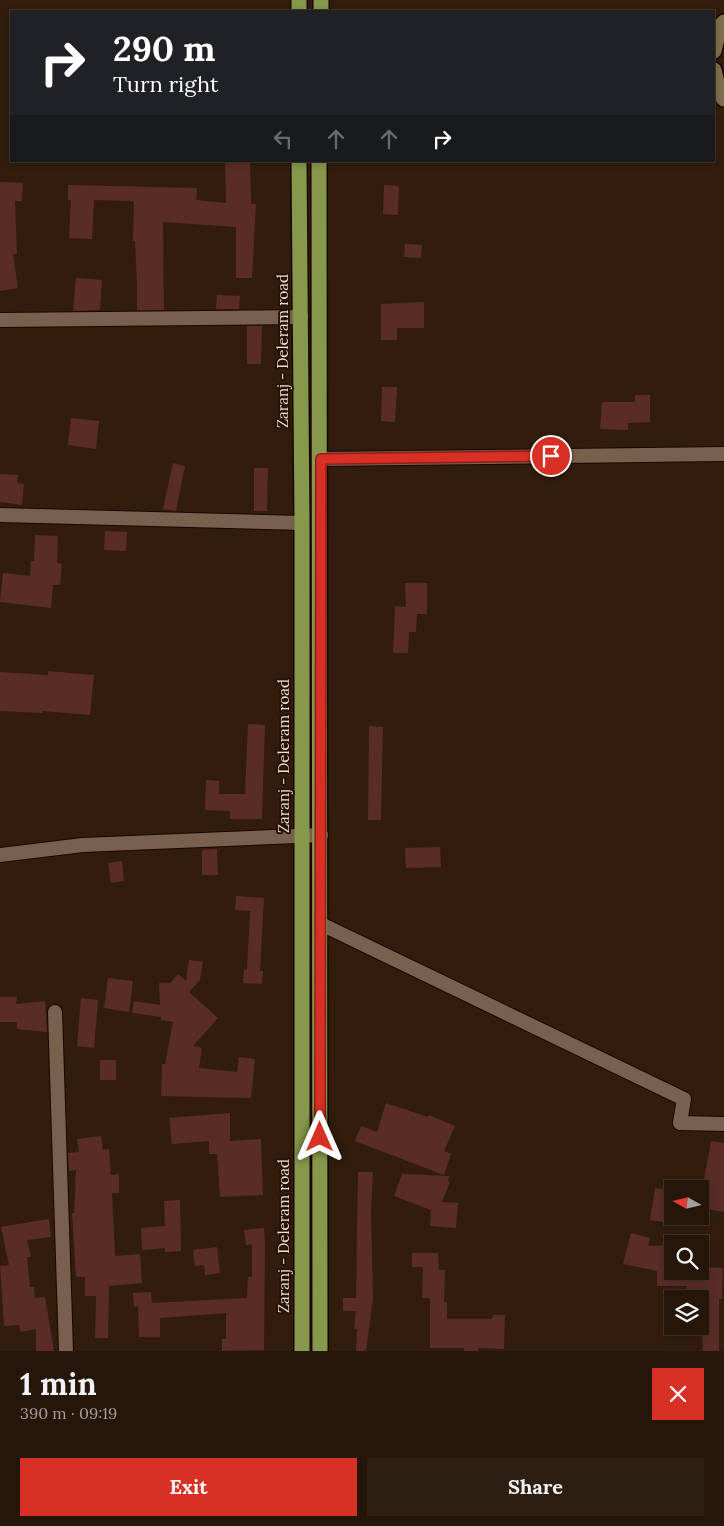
<!DOCTYPE html>
<meta charset="utf-8">
<style>
body{margin:0;font-family:Lora,serif;background:#2e1f13;color:#f1f3f6;height:100vh;display:flex;flex-direction:column;font-size:19px;white-space:nowrap}
*{box-sizing:border-box;margin:0}
p{font-size:16px;color:#a49f9c}
.icon{flex:none;width:28px;height:28px;fill:none;stroke:currentColor;stroke-width:2;stroke-linecap:round;stroke-linejoin:round}
.map{position:relative;height:1351px;overflow:hidden}
.sheet{display:flex;flex-direction:column;background:#26160a;flex:1}
.sheet>*{flex:none}
.hud{position:absolute;left:10px;top:10px;width:705px;height:152px;border-radius:0px;box-shadow:0 2px 8px #0003,0 0 0 1px #42352b;background:#202124;color:#fff;overflow:hidden}
.needle{width:32px;rotate:278deg}
.tools{position:absolute;left:664px;top:1180px;display:grid;gap:10px}
.tools a{display:grid;place-items:center;width:45px;height:45px;border-radius:0px;background:#26160a;box-shadow:0 2px 8px #0003,0 0 0 1px #42352b;font-size:25px}
.pin{position:absolute;display:grid;place-items:center;width:42px;height:42px;color:#fff;margin:-21px;border:2px solid #fff;border-radius:50%;box-shadow:0 1px 5px #0007}
.me{position:absolute;width:55px;margin:-28px;rotate:0deg;stroke-linejoin:round;filter:drop-shadow(0 0 4px #0008)}
.turn{display:flex;align-items:center;gap:18px;height:105px;padding:0 20px;font-size:22px}
.turn .icon{width:65px;height:65px;stroke-width:2.5}
.turn b{display:block;font-size:35px;line-height:42px}
.lanes{display:flex;align-items:center;height:48px;padding:0 20px;background:#0003;justify-content:center;gap:25px;direction:ltr}
.lanes .off{opacity:.35}
.round{display:grid;place-items:center;flex:none;width:52px;height:52px;border-radius:0px;background:#2e1f13}
.summary{display:flex;align-items:center;justify-content:space-between;height:85px;padding:0 20px}
h1{font-size:30px;font-weight:700;line-height:38px}
.action{display:flex;gap:10px;margin-top:auto;padding:10px 20px}
.action a{flex:1;height:58px;border-radius:0px;background:#d93025;color:#fff;font-size:20px;font-weight:700;line-height:58px;text-align:center}
.action a+a{background:#2e1f13;color:#f1f3f6}
.map>svg:first-child{display:block}
</style>
<div class="map">
<svg width="724" height="1351" viewBox="0 0 724 1351">
<rect width="100%" height="100%" fill="#321d0d"/>
<g fill="#592d26">
<polygon points="225,161 250,161 251,204 256,204 252,278 236,278 236,227 163,222 164,310 137,310 137,284 135,241 133,241 134,201 94,200 92,239 69,238 71,200 68,200 68,185 197,188 196,200 226,203"/>
<polygon points="0,182 23,183 22,201 15,201 17,254 13,254 18,288 0,291"/>
<polygon points="384,185 399,186 398,215 383,214"/>
<polygon points="405,244 422,245 421,258 404,257"/>
<polygon points="76,278 102,280 100,310 73,311"/>
<polygon points="217,295 240,296 239,309 216,309"/>
<polygon points="424,302 424,328 397,328 397,340 381,340 381,304"/>
<polygon points="247,326 262,326 261,364 247,364"/>
<polygon points="382,387 397,387 395,422 381,421"/>
<polygon points="635,395 650,395 650,422 628,423 628,430 600,429 602,402 635,402"/>
<polygon points="71,418 99,421 96,449 68,445"/>
<polygon points="173,463 185,466 176,511 163,509"/>
<polygon points="254,468 268,468 267,511 254,511"/>
<polygon points="0,474 18,475 17,483 24,484 22,505 0,502"/>
<polygon points="105,531 127,532 126,551 104,550"/>
<polygon points="35,535 58,536 57,563 62,564 60,585 53,585 51,608 0,602 3,573 30,576 31,561 34,561"/>
<polygon points="405,583 427,583 427,614 417,614 416,632 409,632 408,653 393,653 395,606 406,607"/>
<polygon points="48,671 94,675 90,715 43,711 42,713 0,711 0,672 48,675"/>
<polygon points="248,724 265,725 262,819 230,819 230,811 205,810 206,780 219,781 219,794 245,794"/>
<polygon points="369,726 383,727 381,820 368,820"/>
<polygon points="440,847 441,867 406,868 405,848"/>
<polygon points="217,849 218,875 202,875 202,850"/>
<polygon points="122,861 124,881 111,883 108,863"/>
<polygon points="236,896 264,898 260,971 263,971 262,984 243,983 244,969 247,970 250,911 235,910"/>
<polygon points="189,960 203,962 200,980 189,992 218,1018 193,1046 202,1048 199,1068 237,1072 239,1057 255,1059 251,1098 161,1096 162,1064 165,1064 173,1022 161,1020 161,1017 132,1013 134,1001 160,1005 159,983 170,983 178,974 186,981"/>
<polygon points="108,978 133,981 129,1012 104,1008"/>
<polygon points="0,997 17,997 16,1004 45,1001 47,1032 17,1029 17,1022 0,1022"/>
<polygon points="81,998 98,1000 94,1048 77,1046"/>
<rect x="100" y="1060" width="16" height="20"/>
<polygon points="386,1103 428,1117 429,1115 455,1126 444,1151 451,1154 444,1175 355,1141 361,1126 377,1132"/>
<polygon points="230,1113 230,1141 261,1139 263,1195 220,1197 217,1154 209,1154 209,1141 172,1144 169,1118"/>
<polygon points="101,1136 103,1150 109,1149 111,1175 119,1174 119,1193 112,1193 115,1256 140,1254 142,1283 109,1286 108,1338 95,1338 96,1296 85,1296 85,1277 76,1277 72,1213 74,1213 76,1170 69,1171 68,1153 79,1152 77,1139"/>
<polygon points="711,1141 724,1143 724,1212 700,1208 700,1185 703,1185"/>
<polygon points="358,1172 373,1172 371,1212 373,1298 366,1351 356,1351 357,1329 354,1329 356,1311 343,1311 343,1298 356,1298"/>
<polygon points="402,1174 449,1176 448,1181 450,1182 442,1202 458,1203 456,1228 430,1226 431,1210 394,1196"/>
<polygon points="655,1188 670,1190 665,1222 650,1220"/>
<polygon points="180,1200 181,1251 165,1252 165,1248 142,1250 141,1228 165,1226 164,1201"/>
<polygon points="49,1219 51,1237 27,1240 31,1257 27,1257 30,1287 34,1287 35,1298 45,1297 54,1351 36,1351 36,1329 21,1332 19,1325 4,1326 0,1266 9,1265 1,1227"/>
<polygon points="264,1228 265,1243 264,1350 222,1351 222,1339 226,1339 226,1313 160,1318 160,1337 139,1337 138,1306 134,1307 133,1293 151,1292 152,1303 247,1298 248,1277 252,1277 252,1244 246,1245 244,1230"/>
<polygon points="631,1233 650,1238 648,1246 672,1245 672,1271 705,1273 705,1267 723,1268 722,1299 719,1299 719,1351 703,1351 700,1296 686,1295 687,1286 657,1286 657,1271 623,1264"/>
<polygon points="217,1247 220,1273 205,1275 204,1265 195,1266 193,1250"/>
<polygon points="412,1253 438,1253 439,1270 445,1270 444,1302 447,1302 447,1319 492,1319 493,1315 505,1315 504,1349 478,1348 478,1351 464,1351 464,1348 430,1348 430,1298 422,1298 423,1267 412,1267"/>
</g>
<g fill="none" stroke-linecap="round" stroke-linejoin="round">
<defs>
<g id="street">
<polyline points="0,320 301,317"/>
<polyline points="321,459 724,454"/>
<polyline points="0,515 302,523"/>
<polyline points="0,855 83,845 321,835"/>
<polyline points="321,924 684,1099 680,1123 724,1124"/>
<polyline points="55,1012 66,1351"/>
</g>
<g id="secondary">
<polyline points="714,51 720,26 724,22"/>
<polyline points="714,70 720,94 724,99"/>
</g>
<g id="highway">
<polyline points="299,0 299,11"/>
<polyline points="321,11 321,0"/>
<polyline points="299,161 302,523 302,1351"/>
<polyline points="319,161 320,1351"/>
</g>
</defs>
<use href="#street" stroke="#190600" stroke-width="16"/>
<use href="#secondary" stroke="#190600" stroke-width="18"/>
<use href="#highway" stroke="#190600" stroke-width="18"/>
<use href="#street" stroke="#785f4e" stroke-width="14"/>
<use href="#secondary" stroke="#7c704d" stroke-width="15"/>
<use href="#highway" stroke="#85984b" stroke-width="15"/>
</g>
<g fill="none" stroke-linecap="round" stroke-linejoin="round">
<defs>
<polyline id="route" points="320,1137 321,459 551,456"/>
</defs>
<use href="#route" stroke="#8d1f18" stroke-width="12"/>
<use href="#route" stroke="#d93025" stroke-width="9"/>
</g>
<g text-anchor="middle" stroke-width="4" stroke-linejoin="round" paint-order="stroke">
<g font-size="15" fill="#eddfd5" stroke="#271305">
<text transform="translate(283 351) rotate(-90)" y="5">Zaranj - Deleram road</text>
<text transform="translate(284 756) rotate(-90)" y="5">Zaranj - Deleram road</text>
<text transform="translate(284 1236) rotate(-90)" y="5">Zaranj - Deleram road</text>
</g>
</g>
</svg>
<div class="tools">
<a><svg class="needle" viewBox="-14 -14 28 28"><path d="M0-13l5 13h-10z" fill="#e53935"/><path d="M0 13l5-13h-10z" fill="#a49f9c"/></svg></a>
<a><svg class="icon" aria-label="search" viewBox="0 0 24 24"><circle cx="10" cy="10" r="6"/><path d="M15 15l6 6"/></svg></a>
<a><svg class="icon" aria-label="layers" viewBox="0 0 24 24"><path d="M12 4l9 5-9 5-9-5zM3 14l9 5 9-5"/></svg></a>
</div>
<div class="pin" style="left:551px;top:456px;background:#d93025"><svg class="icon" aria-label="arrive" viewBox="0 0 24 24"><path d="M6 21V4h12l-3 4 3 4H6"/></svg></div>
<svg class="me" style="left:320px;top:1137px" viewBox="-20 -20 40 40"><path d="M0-17L14 15 0 8-14 15z" fill="#d93025" stroke="#fff" stroke-width="4"/></svg>
<div class="hud">
<div class="turn"><svg class="icon" aria-label="right" viewBox="0 0 24 24"><path d="M7 20v-9h11M14 6l5 5-5 5"/></svg><div><b>290 m</b>Turn right</div></div>
<div class="lanes"><svg class="icon off" aria-label="left" viewBox="0 0 24 24"><path d="M17 20v-9H6M10 6l-5 5 5 5"/></svg><svg class="icon off" aria-label="ahead" viewBox="0 0 24 24"><path d="M12 20V5M6 11l6-6 6 6"/></svg><svg class="icon off" aria-label="ahead" viewBox="0 0 24 24"><path d="M12 20V5M6 11l6-6 6 6"/></svg><svg class="icon" aria-label="right" viewBox="0 0 24 24"><path d="M7 20v-9h11M14 6l5 5-5 5"/></svg></div>
</div>
</div>
<section class="sheet">
<div class="summary"><div><h1>1 min</h1><p>390 m · 09:19</p></div><a class="round" style="background:#d93025;color:#fff"><svg class="icon" aria-label="close" viewBox="0 0 24 24"><path d="M6 6l12 12M18 6L6 18"/></svg></a></div>
<div class="action"><a>Exit</a><a>Share</a></div>
</section>
